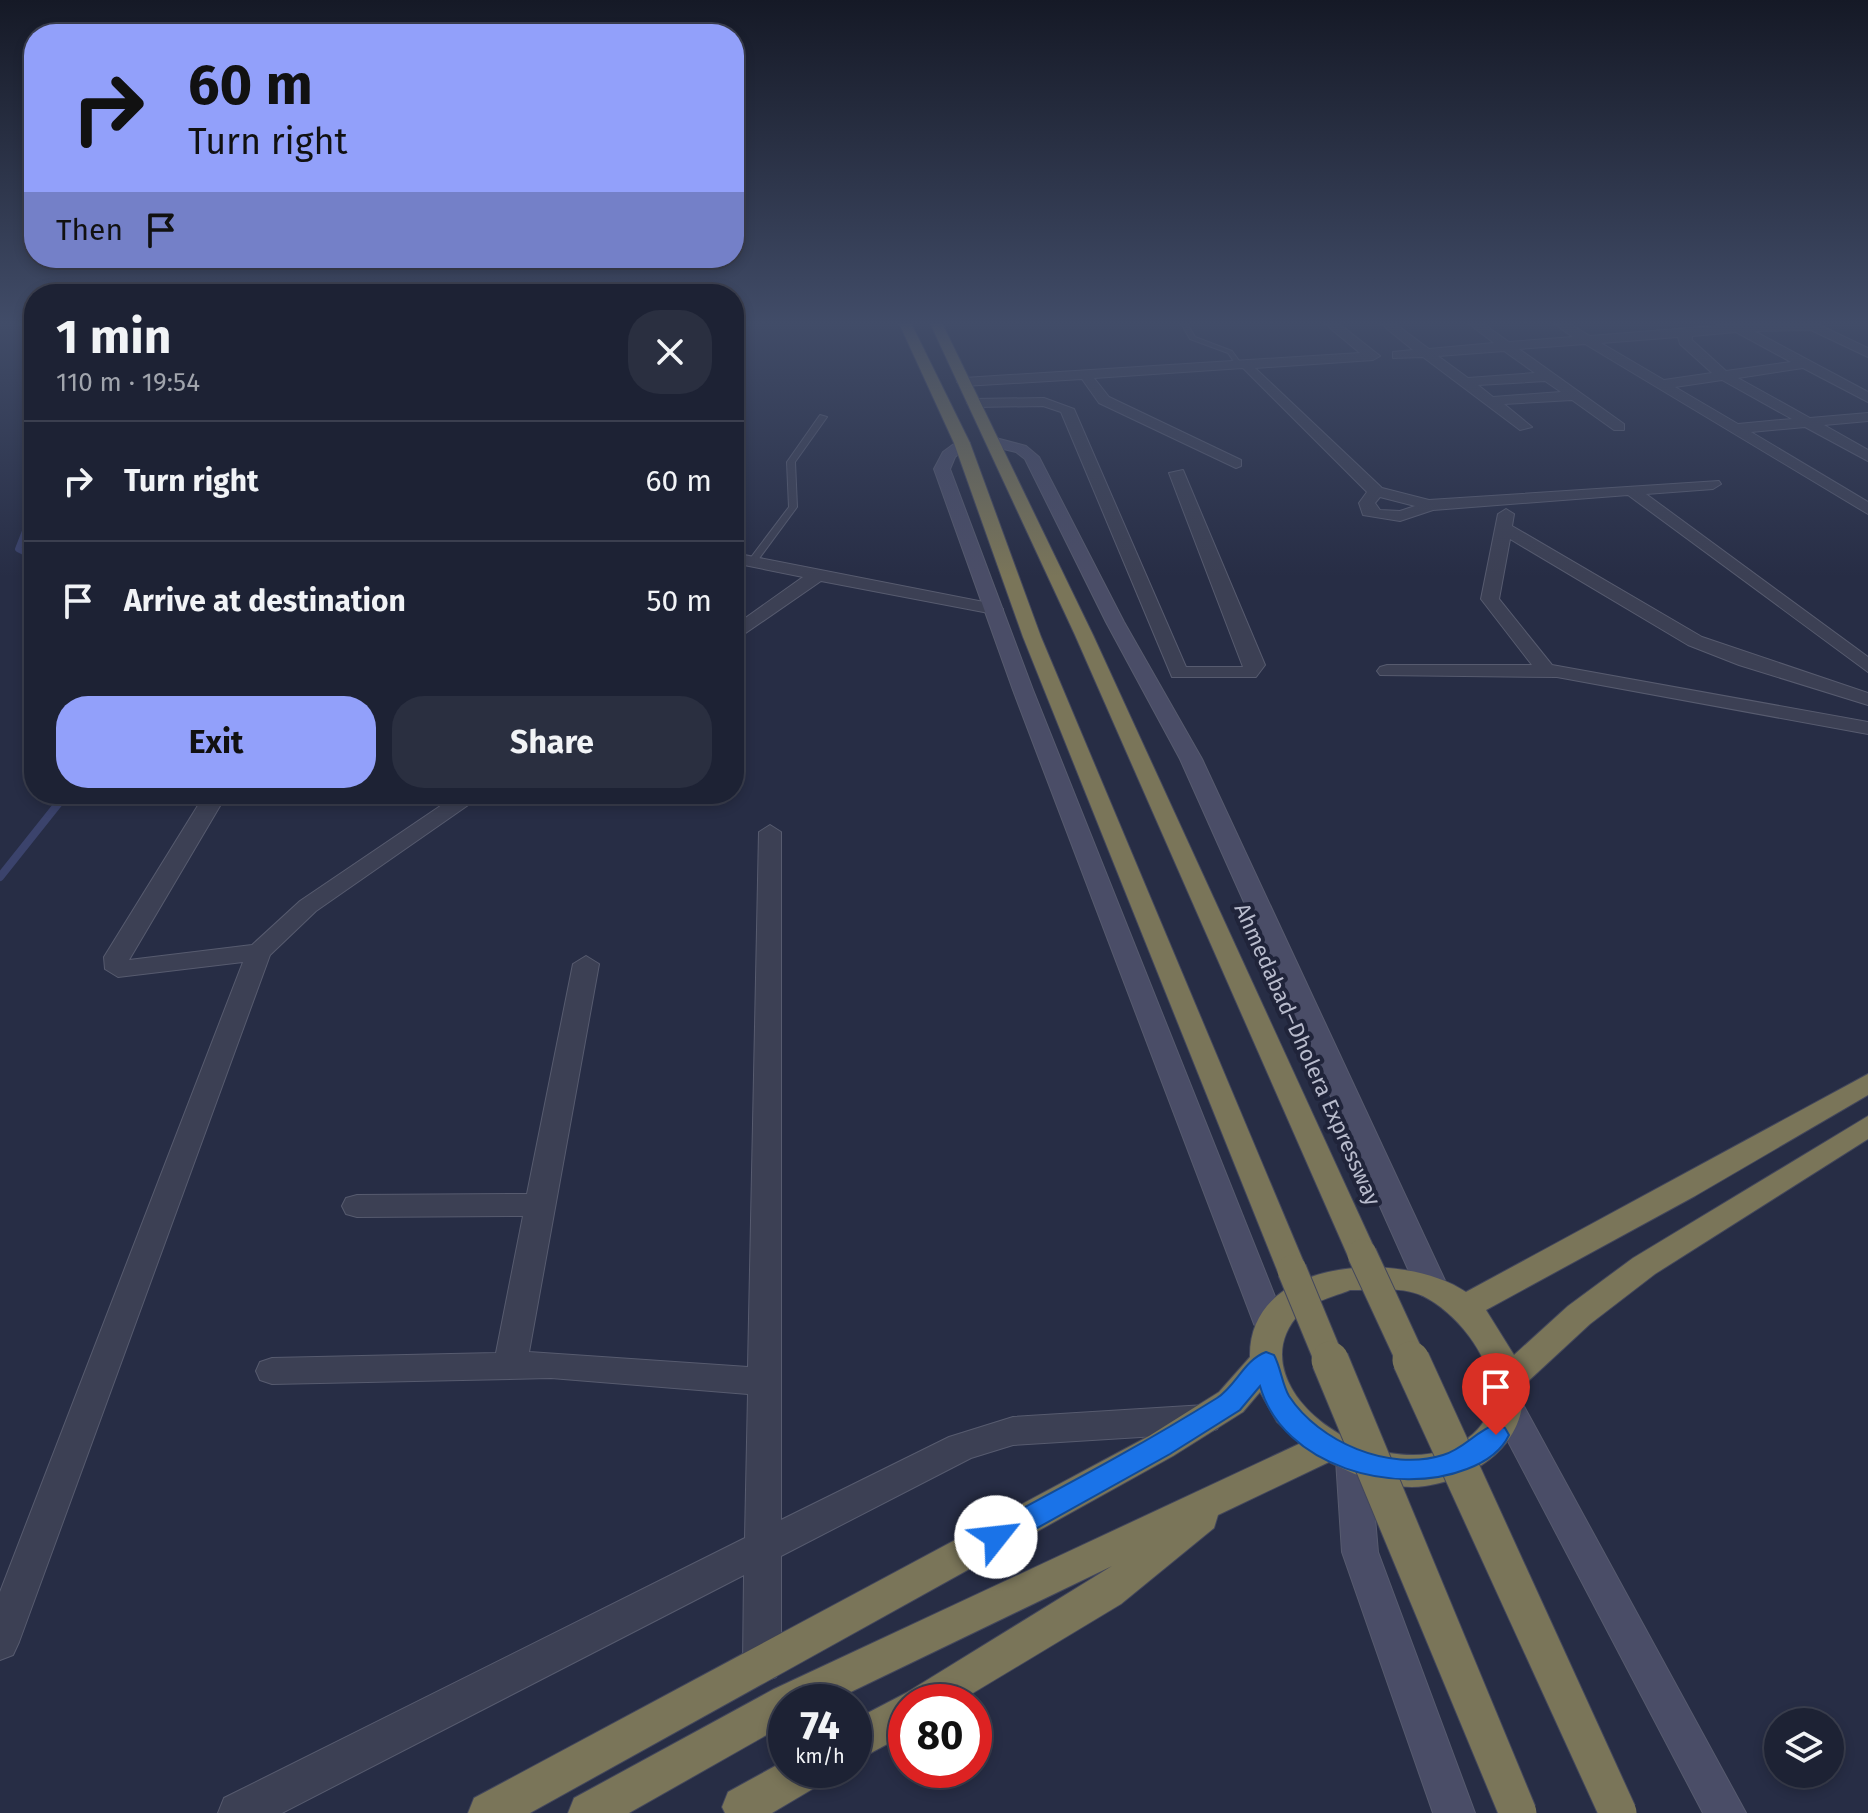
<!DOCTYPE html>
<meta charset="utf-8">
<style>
body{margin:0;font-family:"Fira Sans",sans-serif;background:#2a2f40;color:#f1f3f6;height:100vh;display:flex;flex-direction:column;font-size:30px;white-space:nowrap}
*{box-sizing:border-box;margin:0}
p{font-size:26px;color:#a0a4ac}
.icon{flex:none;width:44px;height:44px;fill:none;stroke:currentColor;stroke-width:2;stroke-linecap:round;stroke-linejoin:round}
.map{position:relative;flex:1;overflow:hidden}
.panel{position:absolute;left:24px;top:284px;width:720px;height:520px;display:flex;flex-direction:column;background:#1d2234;border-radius:32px;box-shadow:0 4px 12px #0003,0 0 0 2px #3b3f4f}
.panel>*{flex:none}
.hud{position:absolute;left:24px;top:24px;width:720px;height:244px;border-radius:32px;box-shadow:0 4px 12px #0003,0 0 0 2px #3b3f4f;background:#92a0fa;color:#111;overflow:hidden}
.controls{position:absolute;left:1764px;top:1708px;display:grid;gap:16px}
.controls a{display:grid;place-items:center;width:80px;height:80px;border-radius:50%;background:#1d2234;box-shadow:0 4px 12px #0003,0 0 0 2px #3b3f4f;font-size:40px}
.speed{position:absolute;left:768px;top:1684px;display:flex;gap:16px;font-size:40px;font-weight:700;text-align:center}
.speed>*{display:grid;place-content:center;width:104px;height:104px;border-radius:50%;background:#1d2234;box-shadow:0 4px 12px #0003,0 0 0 2px #3b3f4f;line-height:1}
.speed small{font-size:20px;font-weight:400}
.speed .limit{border:12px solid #d22;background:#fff;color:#111}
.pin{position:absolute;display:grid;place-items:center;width:68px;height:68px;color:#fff;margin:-82px -34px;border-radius:50% 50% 50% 0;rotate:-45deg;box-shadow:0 0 8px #0007}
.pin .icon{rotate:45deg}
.me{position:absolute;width:88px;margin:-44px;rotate:61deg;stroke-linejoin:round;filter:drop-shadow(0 0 6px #0008)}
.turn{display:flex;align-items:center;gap:28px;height:168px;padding:0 32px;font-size:36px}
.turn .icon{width:104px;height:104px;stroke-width:2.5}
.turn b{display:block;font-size:56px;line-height:68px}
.then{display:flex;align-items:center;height:76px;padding:0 32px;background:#0003;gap:16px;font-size:30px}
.round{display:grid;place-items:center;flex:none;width:84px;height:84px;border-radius:32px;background:#2a2f40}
.headline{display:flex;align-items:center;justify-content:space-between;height:136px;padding:0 32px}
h1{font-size:48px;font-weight:700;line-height:60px}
.primary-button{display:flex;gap:16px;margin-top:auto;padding:16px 32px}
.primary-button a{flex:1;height:92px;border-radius:32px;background:#92a0fa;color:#111;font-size:32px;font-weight:700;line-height:92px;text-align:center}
.primary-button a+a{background:#2a2f40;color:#f1f3f6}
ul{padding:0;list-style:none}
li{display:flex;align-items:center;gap:24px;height:120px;padding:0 32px;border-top:2px solid #3b3f4f}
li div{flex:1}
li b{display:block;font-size:30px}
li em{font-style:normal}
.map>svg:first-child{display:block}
</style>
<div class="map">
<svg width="1868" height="1813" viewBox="0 0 1868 1813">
<rect width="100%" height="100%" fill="#272d45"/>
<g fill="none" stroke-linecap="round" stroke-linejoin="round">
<polyline stroke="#3b436c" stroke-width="6" points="34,508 18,549 34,557"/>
<polyline stroke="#3b436c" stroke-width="8" points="0,877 66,794"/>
<defs>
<g id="lane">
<polygon points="1181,323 1187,323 1195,337 1232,351 1240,362 1235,363 1228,353 1190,339"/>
<polygon points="820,415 827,417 795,462 797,507 755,564 749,564 749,560 789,507 787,462"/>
</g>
<g id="street">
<polygon points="18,323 31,323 34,336"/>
<path d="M1324 323H1338L1380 356 1373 360 1255 368 1382 488 1429 500 1719 481 1721 484 1713 489 1646 494 1868 657V672L1628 495 1433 510 1400 521 1363 515 1359 503 1367 492 1243 368 1094 378 1109 397 1241 460V466L1236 468 1099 403 1082 379 964 386 957 382 964 378 1360 353ZM1380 497 1415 506 1400 511 1380 510 1375 503Z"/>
<path d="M1380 323H1394L1429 349 1494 343 1468 323H1482L1509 342 1573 337 1553 323H1568L1590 336 1739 324 1815 323 1868 348V357L1811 330 1754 331 1868 392V402L1803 368 1738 378 1810 418 1868 413V421L1824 425 1868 450V461L1805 427 1751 432 1868 502V514L1585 344 1519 349 1624 424V430H1614L1572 400 1504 404 1532 427 1520 430 1423 357 1393 358V352L1413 350ZM1736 332 1791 362 1726 371 1692 340V336ZM1678 337 1680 344 1712 373 1664 380 1601 343ZM1504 351 1535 373 1468 378 1438 356ZM1722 380 1792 419 1738 424 1675 387ZM1545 381 1561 392 1493 397 1478 385Z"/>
<polygon points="1044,398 1074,409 1186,667 1243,667 1169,473 1183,470 1265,665 1256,677 1172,677 1061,412 1043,406 974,407 967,403 974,399"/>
<polygon points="1506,509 1514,514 1512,526 1702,637 1868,693 1868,705 1739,665 1688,645 1510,539 1499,599 1552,665 1868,722 1868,734 1557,677 1380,675 1377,671 1380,667 1387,665 1532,665 1481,599 1498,514"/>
<polygon points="734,553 994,604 1003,609 994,614 821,581 734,641 734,626 803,577 734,563"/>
<polygon points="205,794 227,794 129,960 252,945 300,901 458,794 484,794 316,911 270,955 19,1642 13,1655 0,1660 0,1592 243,962 118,977 105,969 104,957"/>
<polygon points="770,825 781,832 781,1520 949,1437 1013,1417 1205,1405 1217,1409 1222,1419 1217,1429 1205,1433 1013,1445 971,1458 781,1556 781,1664 776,1677 762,1682 748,1677 743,1664 744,1575 282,1813 218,1813 224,1798 745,1538 748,1394 551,1378 272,1384 260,1380 256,1371 260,1362 272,1358 496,1353 523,1216 357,1217 346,1214 342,1206 346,1198 357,1195 527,1194 573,964 586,956 599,964 529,1352 748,1367 759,832"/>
</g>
<g id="secondary">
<polygon points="992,437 1026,446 1039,457 1124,622 1202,759 1448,1287 1443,1295 1432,1299 1421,1295 1416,1287 1180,759 1106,622 1025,459 1016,452 987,445 987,439"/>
<polygon points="962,438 970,443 955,457 950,469 1033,690 1286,1324 1281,1333 1270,1337 1259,1333 1254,1324 1013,690 934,469 943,452"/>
<polygon points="1508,1395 1520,1399 1746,1813 1703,1813 1491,1409 1496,1399"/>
<polygon points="1353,1445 1365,1450 1370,1460 1378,1552 1475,1813 1433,1813 1342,1552 1336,1460 1341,1450"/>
</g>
<g id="highway">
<polygon points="899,323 911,323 970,443 1041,637 1307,1270 1303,1278 1292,1282 1281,1278 1277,1270 1023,637 954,443"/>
<polygon points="930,323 942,323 1093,635 1377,1254 1373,1262 1362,1266 1351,1262 1347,1254 1075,635"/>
<path d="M1868 1074V1095L1695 1196 1486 1310 1514 1355 1568 1306 1633 1258 1868 1116V1139L1655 1274 1590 1324 1523 1386C1527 1444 1477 1478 1425 1486 1392 1491 1357 1476 1329 1462L1218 1515 1214 1528 1121 1604 958 1702H906V1734L854 1762V1720L906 1693 1112 1566 830 1702H786V1724L629 1813H568L574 1798 774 1689 1301 1443 1277 1422 1260 1392 1243 1412 1173 1456 530 1813H468L474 1798 1149 1436 1219 1392 1250 1357C1248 1257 1402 1249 1466 1292ZM1350 1290C1372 1290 1402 1286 1423 1296 1466 1317 1521 1392 1473 1434 1395 1502 1227 1390 1300 1313 1311 1302 1336 1296 1350 1290Z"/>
<polygon points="786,1760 786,1770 827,1770 821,1784 772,1813 725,1813 722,1807 728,1792"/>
</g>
</defs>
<use href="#lane" stroke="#575b6f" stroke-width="2"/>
<use href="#street" stroke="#575b6f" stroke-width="2"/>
<use href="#secondary" stroke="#575b6f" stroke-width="2"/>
<use href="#highway" stroke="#43475c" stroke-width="2"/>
<use href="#lane" fill="#3c4054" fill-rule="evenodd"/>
<use href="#street" fill="#3c4054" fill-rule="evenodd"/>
<use href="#secondary" fill="#4a4d67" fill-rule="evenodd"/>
<use href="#highway" fill="#7a7559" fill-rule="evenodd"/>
<defs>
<g id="highway-bridge-far1">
<polyline points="1362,1254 1412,1362"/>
<polyline points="1292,1270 1330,1362"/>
</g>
<g id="highway-bridge">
<polyline points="1330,1360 1518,1813"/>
<polyline points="1411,1360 1618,1813"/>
</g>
</defs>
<use href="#highway-bridge-far1" stroke="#43475c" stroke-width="31" stroke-linecap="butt"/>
<use href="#highway-bridge" stroke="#43475c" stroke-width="39" stroke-linecap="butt"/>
<use href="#highway-bridge-far1" stroke="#7a7559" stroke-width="29"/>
<use href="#highway-bridge" stroke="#7a7559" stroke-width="37"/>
</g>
<linearGradient id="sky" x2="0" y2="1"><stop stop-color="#151926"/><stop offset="0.56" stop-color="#414c68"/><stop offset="1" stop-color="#414c68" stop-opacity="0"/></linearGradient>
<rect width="1868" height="577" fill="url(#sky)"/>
<path fill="#1a73e8" stroke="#114b97" stroke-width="2" d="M1266 1352 1274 1355C1281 1368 1282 1384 1289 1396 1319 1442 1389 1472 1443 1455 1464 1449 1476 1431 1496 1424L1505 1428 1509 1435C1501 1452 1483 1463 1467 1469 1396 1497 1283 1467 1260 1386L1240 1410 1170 1454 1005 1546 996 1549 986 1546 982 1537 986 1528C1064 1486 1142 1445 1217 1398 1236 1386 1244 1360 1266 1352Z"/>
<g text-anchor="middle" stroke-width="8" stroke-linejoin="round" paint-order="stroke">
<g font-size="22" fill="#b9bccd" stroke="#20243a">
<text transform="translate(1308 1054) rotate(66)" y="8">Ahmedabad–Dholera Expressway</text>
</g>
</g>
</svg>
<div class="controls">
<a><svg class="icon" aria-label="layers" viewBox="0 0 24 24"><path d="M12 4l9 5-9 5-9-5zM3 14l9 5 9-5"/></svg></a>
</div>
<div class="speed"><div>74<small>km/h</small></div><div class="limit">80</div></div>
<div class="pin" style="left:1496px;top:1435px;background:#d93025"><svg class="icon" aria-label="arrive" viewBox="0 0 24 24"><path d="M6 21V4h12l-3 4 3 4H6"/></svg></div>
<svg class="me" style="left:996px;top:1537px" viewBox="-20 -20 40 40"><circle r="19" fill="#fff"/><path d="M0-13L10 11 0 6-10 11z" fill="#1a73e8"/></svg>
<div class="hud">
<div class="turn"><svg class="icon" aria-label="right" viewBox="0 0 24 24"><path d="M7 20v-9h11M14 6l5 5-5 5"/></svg><div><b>60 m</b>Turn right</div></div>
<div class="then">Then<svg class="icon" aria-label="arrive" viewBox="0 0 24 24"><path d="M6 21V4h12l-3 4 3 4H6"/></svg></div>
</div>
<section class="panel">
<div class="headline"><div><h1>1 min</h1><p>110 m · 19:54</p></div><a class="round"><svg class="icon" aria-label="close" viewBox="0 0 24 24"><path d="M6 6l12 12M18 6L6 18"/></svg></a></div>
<ul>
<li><svg class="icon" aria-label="right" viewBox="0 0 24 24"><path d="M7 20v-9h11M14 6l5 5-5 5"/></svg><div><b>Turn right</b></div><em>60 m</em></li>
<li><svg class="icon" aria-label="arrive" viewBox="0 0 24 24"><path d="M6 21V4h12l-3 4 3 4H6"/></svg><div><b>Arrive at destination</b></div><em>50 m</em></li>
</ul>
<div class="primary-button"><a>Exit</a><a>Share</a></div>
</section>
</div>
